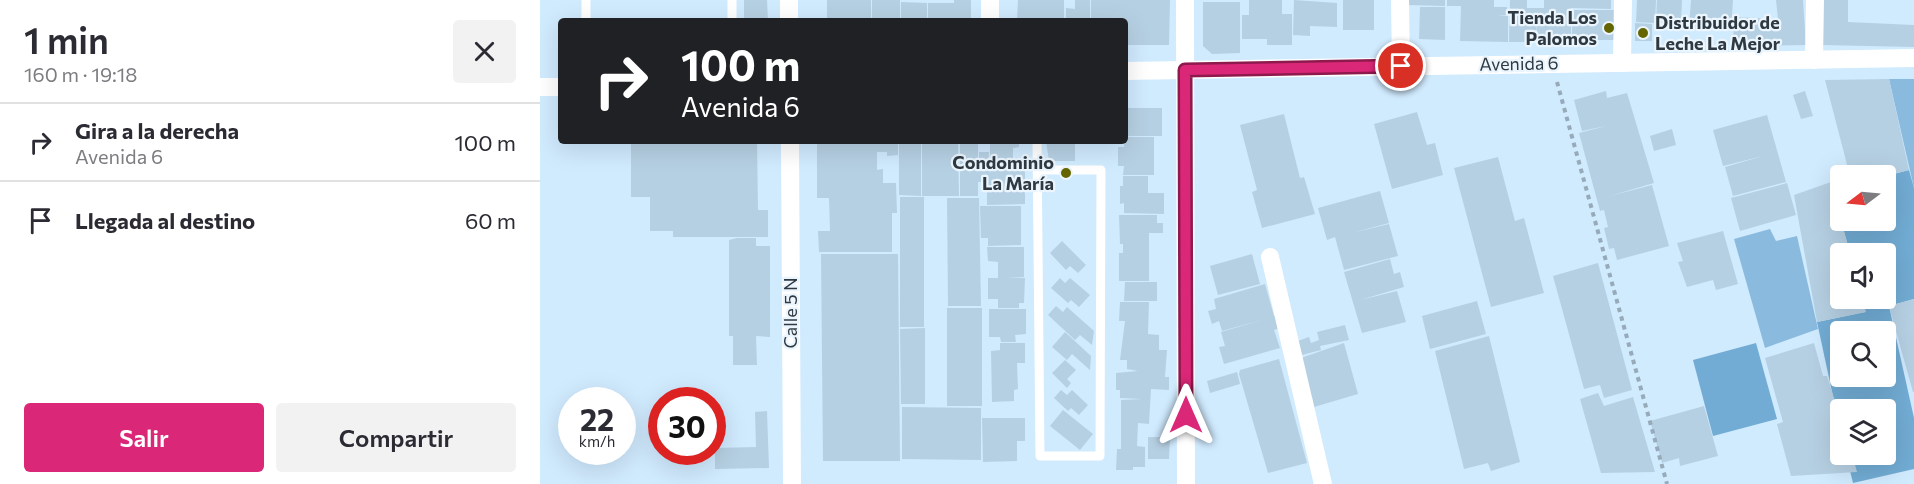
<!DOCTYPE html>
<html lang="es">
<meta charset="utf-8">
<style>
body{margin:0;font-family:Commissioner,sans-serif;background:#f2f2f3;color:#2b2b33;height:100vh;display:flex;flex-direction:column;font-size:22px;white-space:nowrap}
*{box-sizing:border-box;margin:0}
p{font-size:20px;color:#7c7c81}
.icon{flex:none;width:33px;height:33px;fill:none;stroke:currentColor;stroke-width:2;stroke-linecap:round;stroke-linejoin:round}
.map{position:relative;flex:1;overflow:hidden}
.drawer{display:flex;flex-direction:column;background:#fff;width:540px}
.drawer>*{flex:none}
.top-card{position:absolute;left:18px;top:18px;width:570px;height:126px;border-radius:6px;box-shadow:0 6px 24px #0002;background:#202124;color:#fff;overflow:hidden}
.needle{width:39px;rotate:254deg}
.controls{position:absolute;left:1290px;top:165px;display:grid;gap:12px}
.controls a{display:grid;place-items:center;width:66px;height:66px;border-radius:6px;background:#fff;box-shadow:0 6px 24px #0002;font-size:30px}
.speed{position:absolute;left:18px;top:387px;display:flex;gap:12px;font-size:30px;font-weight:700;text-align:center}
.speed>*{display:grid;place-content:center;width:78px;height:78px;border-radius:50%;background:#fff;box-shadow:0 6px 24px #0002;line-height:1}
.speed small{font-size:15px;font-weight:400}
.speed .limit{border:9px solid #d22;background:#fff;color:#111}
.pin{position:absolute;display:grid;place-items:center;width:51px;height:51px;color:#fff;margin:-26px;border:3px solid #fff;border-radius:50%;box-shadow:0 2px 6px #0007}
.me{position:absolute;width:66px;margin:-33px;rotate:0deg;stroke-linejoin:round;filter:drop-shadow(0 0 4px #0008)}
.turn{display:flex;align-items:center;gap:21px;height:126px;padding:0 24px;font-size:27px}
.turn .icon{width:78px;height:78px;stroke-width:2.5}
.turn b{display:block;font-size:42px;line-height:51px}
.round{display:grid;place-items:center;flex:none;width:63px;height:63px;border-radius:6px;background:#f2f2f3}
.summary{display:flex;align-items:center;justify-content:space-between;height:102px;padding:0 24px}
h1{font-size:36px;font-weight:600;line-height:45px}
.button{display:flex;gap:12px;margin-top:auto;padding:12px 24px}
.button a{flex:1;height:69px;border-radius:6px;background:#db2777;color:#fff;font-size:24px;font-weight:600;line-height:69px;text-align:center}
.button a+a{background:#f2f2f3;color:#2b2b33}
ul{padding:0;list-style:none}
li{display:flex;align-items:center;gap:18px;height:78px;padding:0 24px;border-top:2px solid #e1e1e2}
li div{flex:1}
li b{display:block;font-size:22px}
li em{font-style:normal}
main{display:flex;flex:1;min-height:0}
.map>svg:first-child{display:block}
</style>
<main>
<section class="drawer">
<div class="summary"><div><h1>1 min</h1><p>160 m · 19:18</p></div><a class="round"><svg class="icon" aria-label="close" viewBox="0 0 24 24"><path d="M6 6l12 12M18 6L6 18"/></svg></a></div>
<ul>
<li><svg class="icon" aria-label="right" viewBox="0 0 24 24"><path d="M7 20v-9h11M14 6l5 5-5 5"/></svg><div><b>Gira a la derecha</b><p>Avenida 6</p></div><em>100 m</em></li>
<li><svg class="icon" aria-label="arrive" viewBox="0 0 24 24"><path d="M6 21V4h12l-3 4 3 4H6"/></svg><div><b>Llegada al destino</b></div><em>60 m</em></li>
</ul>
<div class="button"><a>Salir</a><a>Compartir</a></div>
</section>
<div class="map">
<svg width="1374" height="484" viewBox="0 0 1374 484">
<rect width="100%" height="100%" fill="#d0eafe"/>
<g fill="#8abbdf">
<polygon points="1349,79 1374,79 1374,188"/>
<polygon points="1230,229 1236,241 1257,236 1278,329 1225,348 1194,239"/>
</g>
<g fill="#72acd4" fill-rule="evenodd">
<path d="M1369 170 1374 188V299L1349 306 1374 418V469L1313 483 1306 455 1346 454V410H1300V429L1277 322 1325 312 1322 299 1346 298V254L1310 253 1301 221 1346 220V176ZM1300 332H1346V376H1300Z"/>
<polygon points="1216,343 1237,419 1173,436 1153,360"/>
</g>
<g fill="#b6d0e3">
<polygon points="204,0 227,0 228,21 204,21"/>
<rect x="287" y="0" width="44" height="21"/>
<rect x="332" y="0" width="28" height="21"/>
<polygon points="414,0 431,0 431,21 388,21 388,3 414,3"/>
<polygon points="478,0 524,0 524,21 477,21"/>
<polygon points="535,0 550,0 550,21 526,21 526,8 535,9"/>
<polygon points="551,0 630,0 629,45 585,45 585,21 551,21"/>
<polygon points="709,0 742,0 742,14 752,14 752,45 727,45 727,39 702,39 702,15 709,15"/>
<polygon points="754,0 797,3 797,27 770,26 770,36 753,35"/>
<rect x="803" y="0" width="31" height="30"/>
<polygon points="867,0 905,0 905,6 867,5"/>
<polygon points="907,0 954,0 954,7 967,7 967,15 958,15 968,16 968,42 920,41 921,6 907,6"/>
<polygon points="970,0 987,0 987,8 1004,8 1004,0 1071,0 1071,9 1031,8 1031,40 997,40 997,20 996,42 969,42"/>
<polygon points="1097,0 1116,0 1115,23 1096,22"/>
<polygon points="1117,0 1142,0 1141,23 1116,22"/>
<polygon points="1151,0 1193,0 1191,30 1149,28"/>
<polygon points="1236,0 1263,0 1266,45 1193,46 1194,17 1238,19"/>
<polygon points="1283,0 1308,0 1308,22 1374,25 1374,47 1282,45"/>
<polygon points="361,2 387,3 387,21 361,21"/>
<polygon points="663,2 700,2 700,53 672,54 663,46"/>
<polygon points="880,7 905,7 905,40 879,39"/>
<rect x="1032" y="10" width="42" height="30"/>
<polygon points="1095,23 1112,24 1112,41 1095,41"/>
<polygon points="1349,79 1369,170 1346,176 1310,176 1285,80"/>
<polygon points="1066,91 1067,98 1087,93 1114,183 1070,196 1112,185 1129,246 1077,260 1074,248 1069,249 1064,228 1068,227 1064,210 1060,211 1039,133 1066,126 1042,131 1034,100"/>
<polygon points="1265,91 1273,116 1261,119 1253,95"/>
<rect x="585" y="108" width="37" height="28"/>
<polygon points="877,112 887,145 895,143 903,175 852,189 834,124"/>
<polygon points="744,114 760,178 764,177 775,214 722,228 712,192 717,190 700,125"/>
<polygon points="1227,115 1246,182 1193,196 1185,167 1223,156 1183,166 1173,130"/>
<polygon points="1132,129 1136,145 1114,151 1110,136"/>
<polygon points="585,137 614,137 614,175 583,175 584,166 578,166 578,147 584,147"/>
<polygon points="91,141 217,141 218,210 228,210 228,237 133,237 133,231 110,231 110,197 91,197"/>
<polygon points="277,141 358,141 358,155 347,156 347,152 337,152 337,170 343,169 343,183 356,183 357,213 352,213 352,252 279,252 278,231 290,231 289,198 277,198"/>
<polygon points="359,141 381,141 381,196 359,195"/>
<polygon points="382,141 418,141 419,196 382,196"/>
<polygon points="420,141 438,141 438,168 485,169 485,204 447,205 447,182 438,182 438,196 420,196"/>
<polygon points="447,141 479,141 479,147 473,148 473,166 450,166 450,144"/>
<polygon points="506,141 535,141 535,161 509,161"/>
<polygon points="439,152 449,152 448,167 439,167"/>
<polygon points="958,157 975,221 984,218 1004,293 951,307 914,168"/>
<polygon points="583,176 608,176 608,193 624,193 624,214 584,213 584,203 580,204 580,186 583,186"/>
<polygon points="1294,181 1293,190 1310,254 1300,254 1300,298 1322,298 1326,312 1277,322 1254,195"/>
<polygon points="1247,183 1256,215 1200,231 1191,198"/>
<polygon points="840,191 849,223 812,233 849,224 858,256 804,270 795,237 787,240 778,208"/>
<rect x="360" y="197" width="24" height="130"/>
<polygon points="407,198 439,198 441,306 408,306"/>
<polygon points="440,206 481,206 481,245 448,246 448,238 441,238"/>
<polygon points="579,215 617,215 617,223 623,223 623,233 609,233 609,281 579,281 579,253 583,253 583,244 580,244"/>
<polygon points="1183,231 1198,284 1176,290 1173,280 1147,287 1138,262 1143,261 1137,243"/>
<polygon points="197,238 216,238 216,246 230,246 230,337 216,336 217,365 193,365 193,336 189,336 189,240"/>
<polygon points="522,241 546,265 538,273 530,266 526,270 510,253"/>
<polygon points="447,247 484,247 484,277 467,277 485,278 484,303 479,303 479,308 458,308 458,299 448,299 448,278 458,278 458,262 448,261"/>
<polygon points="281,254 358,254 360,461 283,461"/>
<polygon points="712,254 720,284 678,295 670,266"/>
<polygon points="850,259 854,274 860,272 864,287 820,300 857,291 866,322 822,333 804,272"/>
<polygon points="1058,263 1092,390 1064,398 1060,385 1044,389 1013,276"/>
<polygon points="520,278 525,283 530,278 550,295 539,307 531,300 528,303 511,288"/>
<polygon points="585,282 617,282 617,301 584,301"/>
<polygon points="725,284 734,316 739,315 743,327 734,330 740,348 684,364 679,347 685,346 681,332 725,319 682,331 679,321 672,324 668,311 676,309 674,299"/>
<polygon points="1374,299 1374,392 1373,392 1349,306"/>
<polygon points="937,301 946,334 890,349 882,316"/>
<polygon points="580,302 609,302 608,334 619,335 619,350 627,350 625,377 629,377 629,390 611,389 609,424 598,423 597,446 605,447 605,467 593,467 593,470 576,470 577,449 581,449 581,400 602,399 580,398 580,390 576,390 576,373 598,371 587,369 587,360 580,360 585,321 579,321"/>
<polygon points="516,306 523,312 527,307 554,331 552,345 540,335 535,340 508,315"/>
<rect x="407" y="308" width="35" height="98"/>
<polygon points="449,309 486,309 486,334 475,335 476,342 461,342 460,337 449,337"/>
<polygon points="805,325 809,340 780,346 781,350 762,355 758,341 769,337 771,343 779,340 777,332"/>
<polygon points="385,328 385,404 361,404 360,329"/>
<polygon points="525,332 551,356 550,370 532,354 527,360 512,347"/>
<polygon points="949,336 980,462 951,471 948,463 924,469 895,351"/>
<polygon points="460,343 485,343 485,363 477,363 478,389 474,390 474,401 452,402 451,351 460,350"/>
<polygon points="804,343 818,394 774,407 772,397 769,398 761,358"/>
<polygon points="1274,343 1283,376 1287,376 1300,417 1300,454 1312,454 1317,472 1251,476 1237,424 1243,422 1225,358"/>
<polygon points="739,359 767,463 728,473 699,374 700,370"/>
<polygon points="525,360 536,370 527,379 531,383 527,388 512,373"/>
<polygon points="697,372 700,384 670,393 667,381"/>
<polygon points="521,390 527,395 532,390 548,405 539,415 531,408 528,411 514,398"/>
<polygon points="1058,393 1064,406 1093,397 1115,472 1061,473 1040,399"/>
<polygon points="1164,406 1178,456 1140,466 1139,458 1122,463 1110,421"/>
<polygon points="362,407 441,408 441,460 362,459"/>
<polygon points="523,410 553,434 540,450 510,426"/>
<polygon points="227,411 229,468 175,469 175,448 216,447 215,412"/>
<polygon points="442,418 485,418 485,441 477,441 477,461 443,462"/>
<polygon points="608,437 630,437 629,459 608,459"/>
</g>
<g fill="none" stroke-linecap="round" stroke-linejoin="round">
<polyline stroke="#96aaba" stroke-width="4" stroke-dasharray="4.5 4.5" stroke-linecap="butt" points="1017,82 1127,484"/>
<g stroke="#fff" stroke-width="9">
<polyline points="46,0 46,21"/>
<polyline points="192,0 192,21"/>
<polyline points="497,141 500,456 560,456 561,170 497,170"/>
</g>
<g stroke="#fff" stroke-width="18">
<polyline points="249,0 249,21"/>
<polyline points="450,0 450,21"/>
<polyline points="645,0 646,484"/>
<polyline points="860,0 861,66"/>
<polyline points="1274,60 1275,0"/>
<polyline points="1082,63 1083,0"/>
<polyline points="585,71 1374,58"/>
<polyline points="0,87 21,87"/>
<polyline points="250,141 252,484"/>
<polyline points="730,257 783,484"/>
</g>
</g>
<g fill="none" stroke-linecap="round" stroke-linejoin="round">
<defs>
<polyline id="route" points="646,415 645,70 861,66"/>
</defs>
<use href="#route" stroke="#8e194d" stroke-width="15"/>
<use href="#route" stroke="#db2777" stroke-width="10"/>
</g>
<g fill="#646500" stroke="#ebf5fd" stroke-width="2">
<circle cx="1069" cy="28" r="6"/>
<circle cx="1103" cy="33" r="6"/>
<circle cx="526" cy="173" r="6"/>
</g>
<g text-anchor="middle" stroke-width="4.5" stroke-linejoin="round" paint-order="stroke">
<g font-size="18" font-weight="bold" fill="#2f3941" stroke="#ebf5fd" text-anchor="end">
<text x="1057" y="24">Tienda Los<tspan x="1057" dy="21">Palomos</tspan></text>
<text x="1115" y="29" text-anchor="start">Distribuidor de<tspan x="1115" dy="21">Leche La Mejor</tspan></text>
<text x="514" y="169">Condominio<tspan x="514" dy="21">La María</tspan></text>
</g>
<g font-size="18" fill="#2f3941" stroke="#ebf5fd">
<text transform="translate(979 64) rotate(-1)" y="6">Avenida 6</text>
<text transform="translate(251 313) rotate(-90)" y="6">Calle 5 N</text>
</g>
</g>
</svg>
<div class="controls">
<a><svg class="needle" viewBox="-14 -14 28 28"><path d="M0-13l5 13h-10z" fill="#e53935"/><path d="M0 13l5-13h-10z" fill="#7c7c81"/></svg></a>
<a><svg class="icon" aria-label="sound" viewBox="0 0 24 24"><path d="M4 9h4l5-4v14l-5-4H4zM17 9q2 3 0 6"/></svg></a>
<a><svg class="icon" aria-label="search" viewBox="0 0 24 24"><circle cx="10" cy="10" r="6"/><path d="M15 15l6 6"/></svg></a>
<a><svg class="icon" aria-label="layers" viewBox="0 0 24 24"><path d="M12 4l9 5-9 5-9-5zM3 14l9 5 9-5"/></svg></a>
</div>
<div class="speed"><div>22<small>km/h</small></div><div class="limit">30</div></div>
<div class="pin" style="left:861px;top:66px;background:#d93025"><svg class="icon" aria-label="arrive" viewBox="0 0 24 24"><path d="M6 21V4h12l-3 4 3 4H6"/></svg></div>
<svg class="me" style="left:646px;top:415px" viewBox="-20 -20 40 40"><path d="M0-17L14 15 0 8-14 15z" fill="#db2777" stroke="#fff" stroke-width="4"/></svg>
<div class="top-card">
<div class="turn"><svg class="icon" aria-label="right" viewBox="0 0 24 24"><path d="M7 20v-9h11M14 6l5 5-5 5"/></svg><div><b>100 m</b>Avenida 6</div></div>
</div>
</div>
</main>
